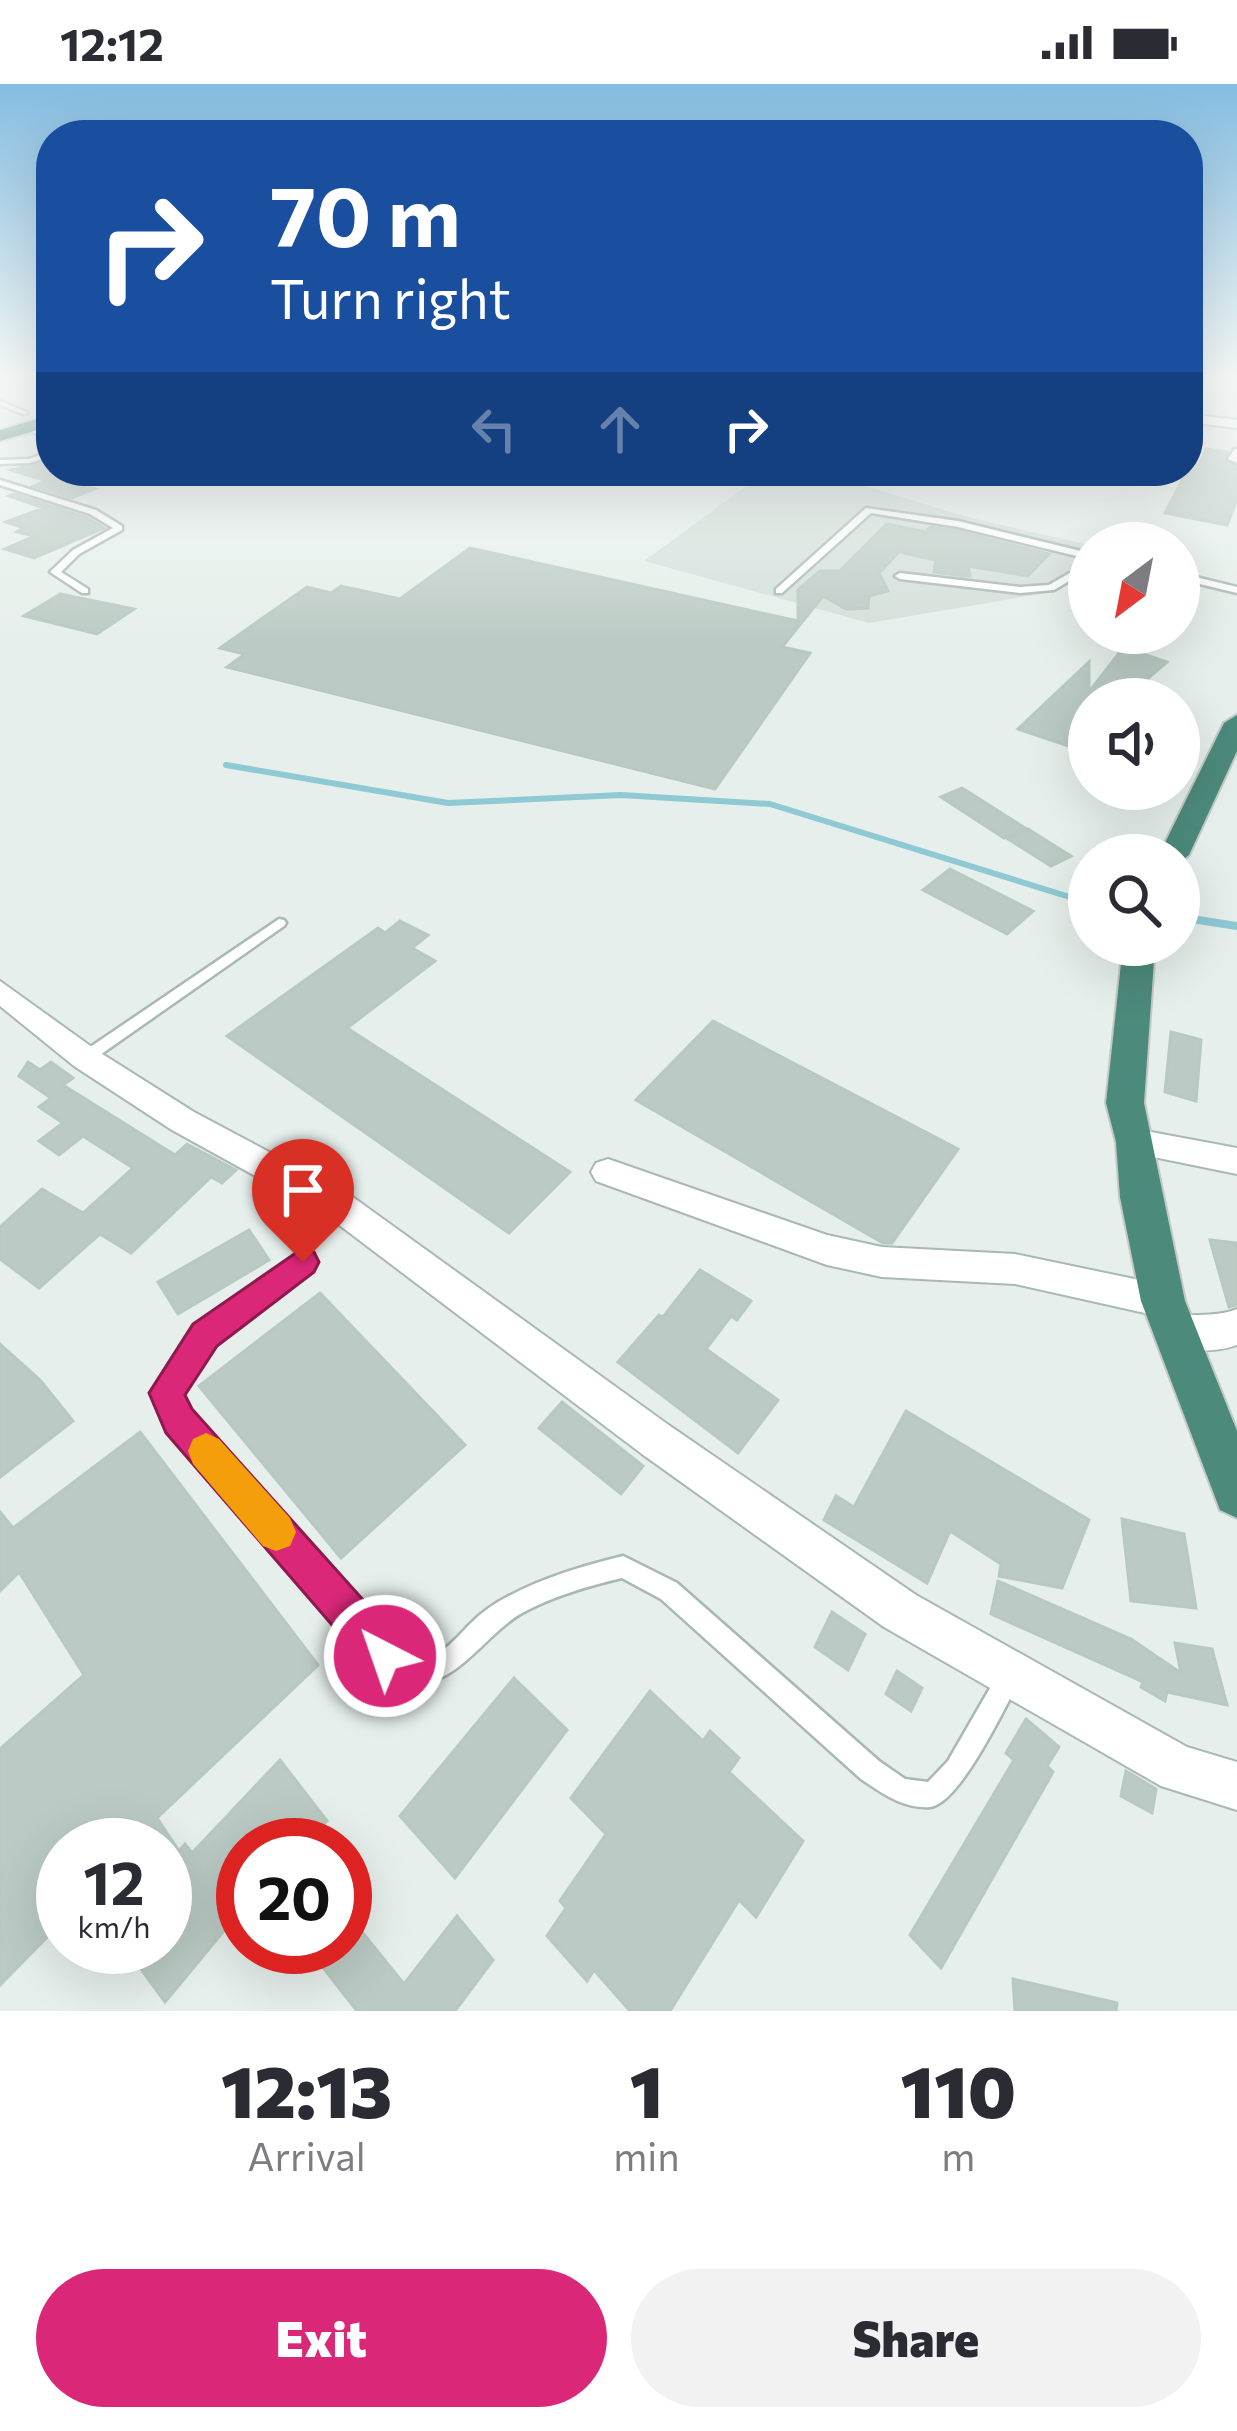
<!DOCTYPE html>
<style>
body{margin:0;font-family:Commissioner,sans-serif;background:#f2f2f3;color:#2b2b33;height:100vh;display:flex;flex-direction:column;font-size:45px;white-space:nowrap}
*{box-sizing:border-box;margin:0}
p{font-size:39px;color:#7c7c81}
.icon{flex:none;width:66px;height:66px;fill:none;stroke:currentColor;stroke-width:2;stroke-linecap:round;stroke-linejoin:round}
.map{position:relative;height:1927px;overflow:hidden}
.details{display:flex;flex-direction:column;background:#fff;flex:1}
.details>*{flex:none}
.guide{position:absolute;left:36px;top:36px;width:1167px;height:366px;border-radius:48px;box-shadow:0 12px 48px #0002;background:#1a4fa0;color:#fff;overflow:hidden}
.needle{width:78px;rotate:212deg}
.controls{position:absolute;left:1068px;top:438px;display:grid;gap:24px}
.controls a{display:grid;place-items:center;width:132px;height:132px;border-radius:50%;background:#fff;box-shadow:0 12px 48px #0002;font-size:60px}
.speed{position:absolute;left:36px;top:1734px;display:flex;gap:24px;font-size:60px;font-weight:700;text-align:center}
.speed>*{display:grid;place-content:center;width:156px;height:156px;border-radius:50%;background:#fff;box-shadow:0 12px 48px #0002;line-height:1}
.speed small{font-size:30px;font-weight:400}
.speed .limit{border:18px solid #d22;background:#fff;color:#111}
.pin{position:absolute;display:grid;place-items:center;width:102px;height:102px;color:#fff;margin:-123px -51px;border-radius:50% 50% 50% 0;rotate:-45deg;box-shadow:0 0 12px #0007}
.pin .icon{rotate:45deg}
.me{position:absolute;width:132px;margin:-66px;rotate:319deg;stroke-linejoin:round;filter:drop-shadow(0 0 9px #0008)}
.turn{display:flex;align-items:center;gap:42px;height:252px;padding:0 36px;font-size:54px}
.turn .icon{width:156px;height:156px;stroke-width:2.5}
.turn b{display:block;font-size:84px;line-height:102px}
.lanes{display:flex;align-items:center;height:114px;padding:0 36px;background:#0003;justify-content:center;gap:60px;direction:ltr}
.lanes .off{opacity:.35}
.eta{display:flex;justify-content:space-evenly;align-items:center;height:204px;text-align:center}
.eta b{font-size:72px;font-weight:800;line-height:84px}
.cta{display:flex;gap:24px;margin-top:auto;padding:24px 36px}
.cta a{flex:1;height:138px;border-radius:72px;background:#db2777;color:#fff;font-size:48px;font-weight:800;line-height:138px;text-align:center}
.cta a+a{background:#f2f2f3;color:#2b2b33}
.status{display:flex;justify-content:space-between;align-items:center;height:84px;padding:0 60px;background:#fff;direction:ltr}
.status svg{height:33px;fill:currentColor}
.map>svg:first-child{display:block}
</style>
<div class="status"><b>12:12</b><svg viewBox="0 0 49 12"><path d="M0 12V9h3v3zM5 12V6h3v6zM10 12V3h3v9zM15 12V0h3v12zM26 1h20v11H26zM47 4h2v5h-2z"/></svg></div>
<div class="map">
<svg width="1237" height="1927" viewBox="0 0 1237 1927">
<rect width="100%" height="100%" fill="#e6efeb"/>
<polygon fill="#d4dfda" points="767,387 859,400 967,433 1089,461 1089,488 1052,508 869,539 644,477"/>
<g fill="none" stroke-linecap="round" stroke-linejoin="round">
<polyline stroke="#8ec9d4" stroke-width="6" points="226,681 448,719 621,711 770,720 1089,819"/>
<polyline stroke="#8ec9d4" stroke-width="8" points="1179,833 1237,842"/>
</g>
<g fill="#bbcac4" stroke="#b8c9c2" stroke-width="3">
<polygon points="1206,365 1227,368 1224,376 1237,383 1237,415 1227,441 1165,429 1191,379 1199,381"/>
<polygon points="51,377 51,395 57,393 95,405 72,414 34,402 47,397 11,386"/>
<polygon points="14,410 88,434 104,444 34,474 5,465 35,452 17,448 24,444 6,438 44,424 9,412"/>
<polygon points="887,440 926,448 930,443 957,447 1049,470 1028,492 968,482 970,492 965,492 934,488 936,476 899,468 879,489 888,507 869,512 868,524 846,525 823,512 782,563 810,569 715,705 227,583 245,570 220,564 307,503 331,509 341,502 400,515 470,464 798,537 798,506 820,487 840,487"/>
<polygon points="60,510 134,525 97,550 24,532"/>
<polygon points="1145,549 1159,549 1143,570 1167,578 1146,596 1141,594 1121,615 1089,615 1089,669 1018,645 1089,578 1089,608 1119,569"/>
<polygon points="962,704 1025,744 1004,754 941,713"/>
<polygon points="1028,745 1071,772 1051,782 1008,755"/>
<polygon points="950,785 1033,827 1007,850 923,806"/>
<polygon points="400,837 428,851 412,864 435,877 347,944 570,1088 509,1149 227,952 378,844 385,849"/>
<polygon points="713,937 958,1065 892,1159 883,1159 636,1016"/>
<polygon points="1171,948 1201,956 1196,1017 1165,1008"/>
<polygon points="28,978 40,986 51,978 73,994 63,1001 175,1071 187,1060 236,1086 222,1099 211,1093 131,1169 100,1150 39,1204 0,1175 0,1143 42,1105 83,1129 133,1084 83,1052 59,1071 39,1057 63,1039 39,1023 51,1014 19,992"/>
<polygon points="249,1146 269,1176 178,1230 158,1198"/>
<polygon points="1210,1156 1237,1159 1237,1221 1229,1223"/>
<polygon points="700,1186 751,1217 737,1236 731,1232 706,1265 778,1316 738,1369 618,1278 659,1231 663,1233"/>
<polygon points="320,1209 465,1361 341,1474 199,1302"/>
<polygon points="0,1260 40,1296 73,1337 0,1393"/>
<polygon points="562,1318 643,1382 621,1410 539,1344"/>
<polygon points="906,1327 1089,1436 1062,1504 999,1492 1001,1480 950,1447 927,1499 824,1436 836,1412 854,1423"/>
<polygon points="140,1348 318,1581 157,1734 179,1767 185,1760 192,1769 280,1676 327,1737 305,1761 243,1761 243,1824 165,1918 125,1863 165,1863 165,1761 63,1761 63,1837 0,1901 0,1665 84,1591 19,1488 0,1507 0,1428 13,1444"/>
<polygon points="1122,1435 1184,1450 1196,1524 1131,1517"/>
<polygon points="998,1497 1131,1555 1181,1589 1175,1559 1212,1565 1227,1621 1167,1608 1165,1617 1141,1603 1143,1598 991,1530"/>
<polygon points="832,1528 865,1550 848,1586 815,1563"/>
<polygon points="897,1587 922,1604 911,1627 886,1610"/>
<polygon points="514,1594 567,1646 455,1794 400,1732"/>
<polygon points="650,1607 703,1657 710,1647 739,1674 729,1688 803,1757 756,1833 739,1816 670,1927 630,1927 594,1886 587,1897 547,1852 566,1824 560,1817 606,1750 571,1714"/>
<polygon points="1026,1635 1059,1663 1047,1682 1053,1688 941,1884 910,1851 1014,1676 1006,1669"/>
<polygon points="1126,1687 1156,1705 1152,1729 1121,1712"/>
<polygon points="345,1827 404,1900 457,1832 493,1876 455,1927 357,1927 307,1863 345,1863"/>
<polygon points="1013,1895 1117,1919 1116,1927 1015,1927"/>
</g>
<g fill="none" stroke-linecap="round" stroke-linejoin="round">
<defs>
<g id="service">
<polygon points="0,317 27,328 28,329 23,330 0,321"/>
<polygon points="28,340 34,340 51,354 51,360 28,344"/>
<polygon points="1234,365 1237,365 1237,379 1228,375"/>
<polygon points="51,367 51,372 30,379 0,380 0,376 29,375"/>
<polygon points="0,396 96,426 122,442 122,446 79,470 61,488 88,505 88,509 82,509 50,488 73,466 113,444 90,430 0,401"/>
<polygon points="866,424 958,437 1089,469 1089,475 958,443 871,429 782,509 776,509 776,505"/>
<polygon points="1089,478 1089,485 1054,506 1020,509 900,495 895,492 900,489 1020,503 1049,501"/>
<polygon points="1179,489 1237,503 1237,509 1179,495"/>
<polygon points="279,835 284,836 286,839 284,842 90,978 80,978 77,974 80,970"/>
<path d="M303 1170 309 1173 312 1178 309 1183 212 1257 176 1310 186 1330 407 1577C437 1577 450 1561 469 1541 481 1529 493 1520 507 1513 544 1493 583 1482 623 1472L677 1499 879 1677 905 1695 928 1698 948 1677 1001 1585 1009 1582 1017 1585 1020 1593 1017 1601C1003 1627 959 1720 930 1723 903 1725 882 1709 861 1695L661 1515 622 1494C588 1502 553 1512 522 1529 482 1551 449 1617 394 1596L172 1344 156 1309 198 1245Z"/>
</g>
<g id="minor">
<polygon points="1188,330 1237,336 1237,344 1188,338"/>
<polygon points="0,897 96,966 194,1028 350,1111 670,1342 916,1511 1187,1663 1237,1678 1237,1726 1161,1702 884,1543 642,1370 326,1131 172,1046 74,982 0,922"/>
<polygon points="1135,1045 1237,1064 1237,1090 1124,1067 1119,1058 1124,1049"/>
<polygon points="608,1075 827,1151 882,1163 1015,1170 1163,1201 1176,1206 1181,1217 1176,1228 1163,1233 1015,1200 882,1193 827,1181 596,1097 591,1088 596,1079"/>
<path d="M1237 1225V1261C1215 1269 1183 1268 1162 1260L1156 1248 1162 1236C1186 1227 1212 1235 1237 1225Z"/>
</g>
<g id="trunk">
<polygon points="1237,631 1237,667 1189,771 1179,779 1179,771 1159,771 1224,639"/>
<polygon points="1123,861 1155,861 1144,1019 1185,1217 1237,1347 1237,1434 1220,1426 1141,1217 1120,1113 1116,1058 1106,1019"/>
</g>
<polygon id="motorway" points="51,331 51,342 0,357 0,346"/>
</defs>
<use href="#service" stroke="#a8b8b2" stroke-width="5"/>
<use href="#minor" stroke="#a8b8b2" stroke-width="4"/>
<use href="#trunk" stroke="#c2cac8" stroke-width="4"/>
<use href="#motorway" stroke="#c2cac8" stroke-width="4"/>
<use href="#service" fill="#fff" fill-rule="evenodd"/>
<use href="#minor" fill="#fff" fill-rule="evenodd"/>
<use href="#trunk" fill="#4c8a7c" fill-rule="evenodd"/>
<use href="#motorway" fill="#2f6f62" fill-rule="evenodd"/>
</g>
<linearGradient id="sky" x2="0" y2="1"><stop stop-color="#84bce0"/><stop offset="0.52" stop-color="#f4f8f6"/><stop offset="1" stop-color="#f4f8f6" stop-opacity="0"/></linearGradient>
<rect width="1237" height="561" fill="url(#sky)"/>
<polygon fill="#db2777" stroke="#8e194d" stroke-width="3" points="303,1164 314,1168 319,1178 314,1188 217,1262 185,1311 192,1325 400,1557 406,1572 400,1586 385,1592 371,1586 166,1349 149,1309 193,1240"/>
<polygon fill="#f59e0b" points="206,1349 219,1355 290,1434 296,1448 290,1462 276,1467 263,1462 193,1380 188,1367 193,1355"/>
</svg>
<div class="controls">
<a><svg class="needle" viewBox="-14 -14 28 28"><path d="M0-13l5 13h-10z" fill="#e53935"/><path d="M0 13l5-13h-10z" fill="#7c7c81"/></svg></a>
<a><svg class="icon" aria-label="sound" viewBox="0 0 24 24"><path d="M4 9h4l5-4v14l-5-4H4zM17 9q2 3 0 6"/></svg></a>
<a><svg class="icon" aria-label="search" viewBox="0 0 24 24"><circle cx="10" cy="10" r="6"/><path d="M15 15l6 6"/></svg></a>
</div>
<div class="speed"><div>12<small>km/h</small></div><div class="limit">20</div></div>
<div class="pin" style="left:303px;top:1178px;background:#d93025"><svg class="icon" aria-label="arrive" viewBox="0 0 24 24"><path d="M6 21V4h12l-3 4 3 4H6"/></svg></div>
<svg class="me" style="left:385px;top:1572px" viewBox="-20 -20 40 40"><circle r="17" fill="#db2777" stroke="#fff" stroke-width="3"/><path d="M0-11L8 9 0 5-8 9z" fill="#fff"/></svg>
<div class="guide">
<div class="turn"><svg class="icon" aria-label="right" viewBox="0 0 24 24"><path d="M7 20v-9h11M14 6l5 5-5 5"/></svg><div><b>70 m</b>Turn right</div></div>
<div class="lanes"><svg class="icon off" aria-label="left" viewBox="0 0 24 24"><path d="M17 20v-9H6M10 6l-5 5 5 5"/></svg><svg class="icon off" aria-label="ahead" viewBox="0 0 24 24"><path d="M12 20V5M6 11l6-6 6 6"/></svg><svg class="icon" aria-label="right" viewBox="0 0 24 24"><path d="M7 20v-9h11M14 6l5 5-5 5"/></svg></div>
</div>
</div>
<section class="details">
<div class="eta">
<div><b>12:13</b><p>Arrival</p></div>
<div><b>1</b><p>min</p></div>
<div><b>110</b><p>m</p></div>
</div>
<div class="cta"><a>Exit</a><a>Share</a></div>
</section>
